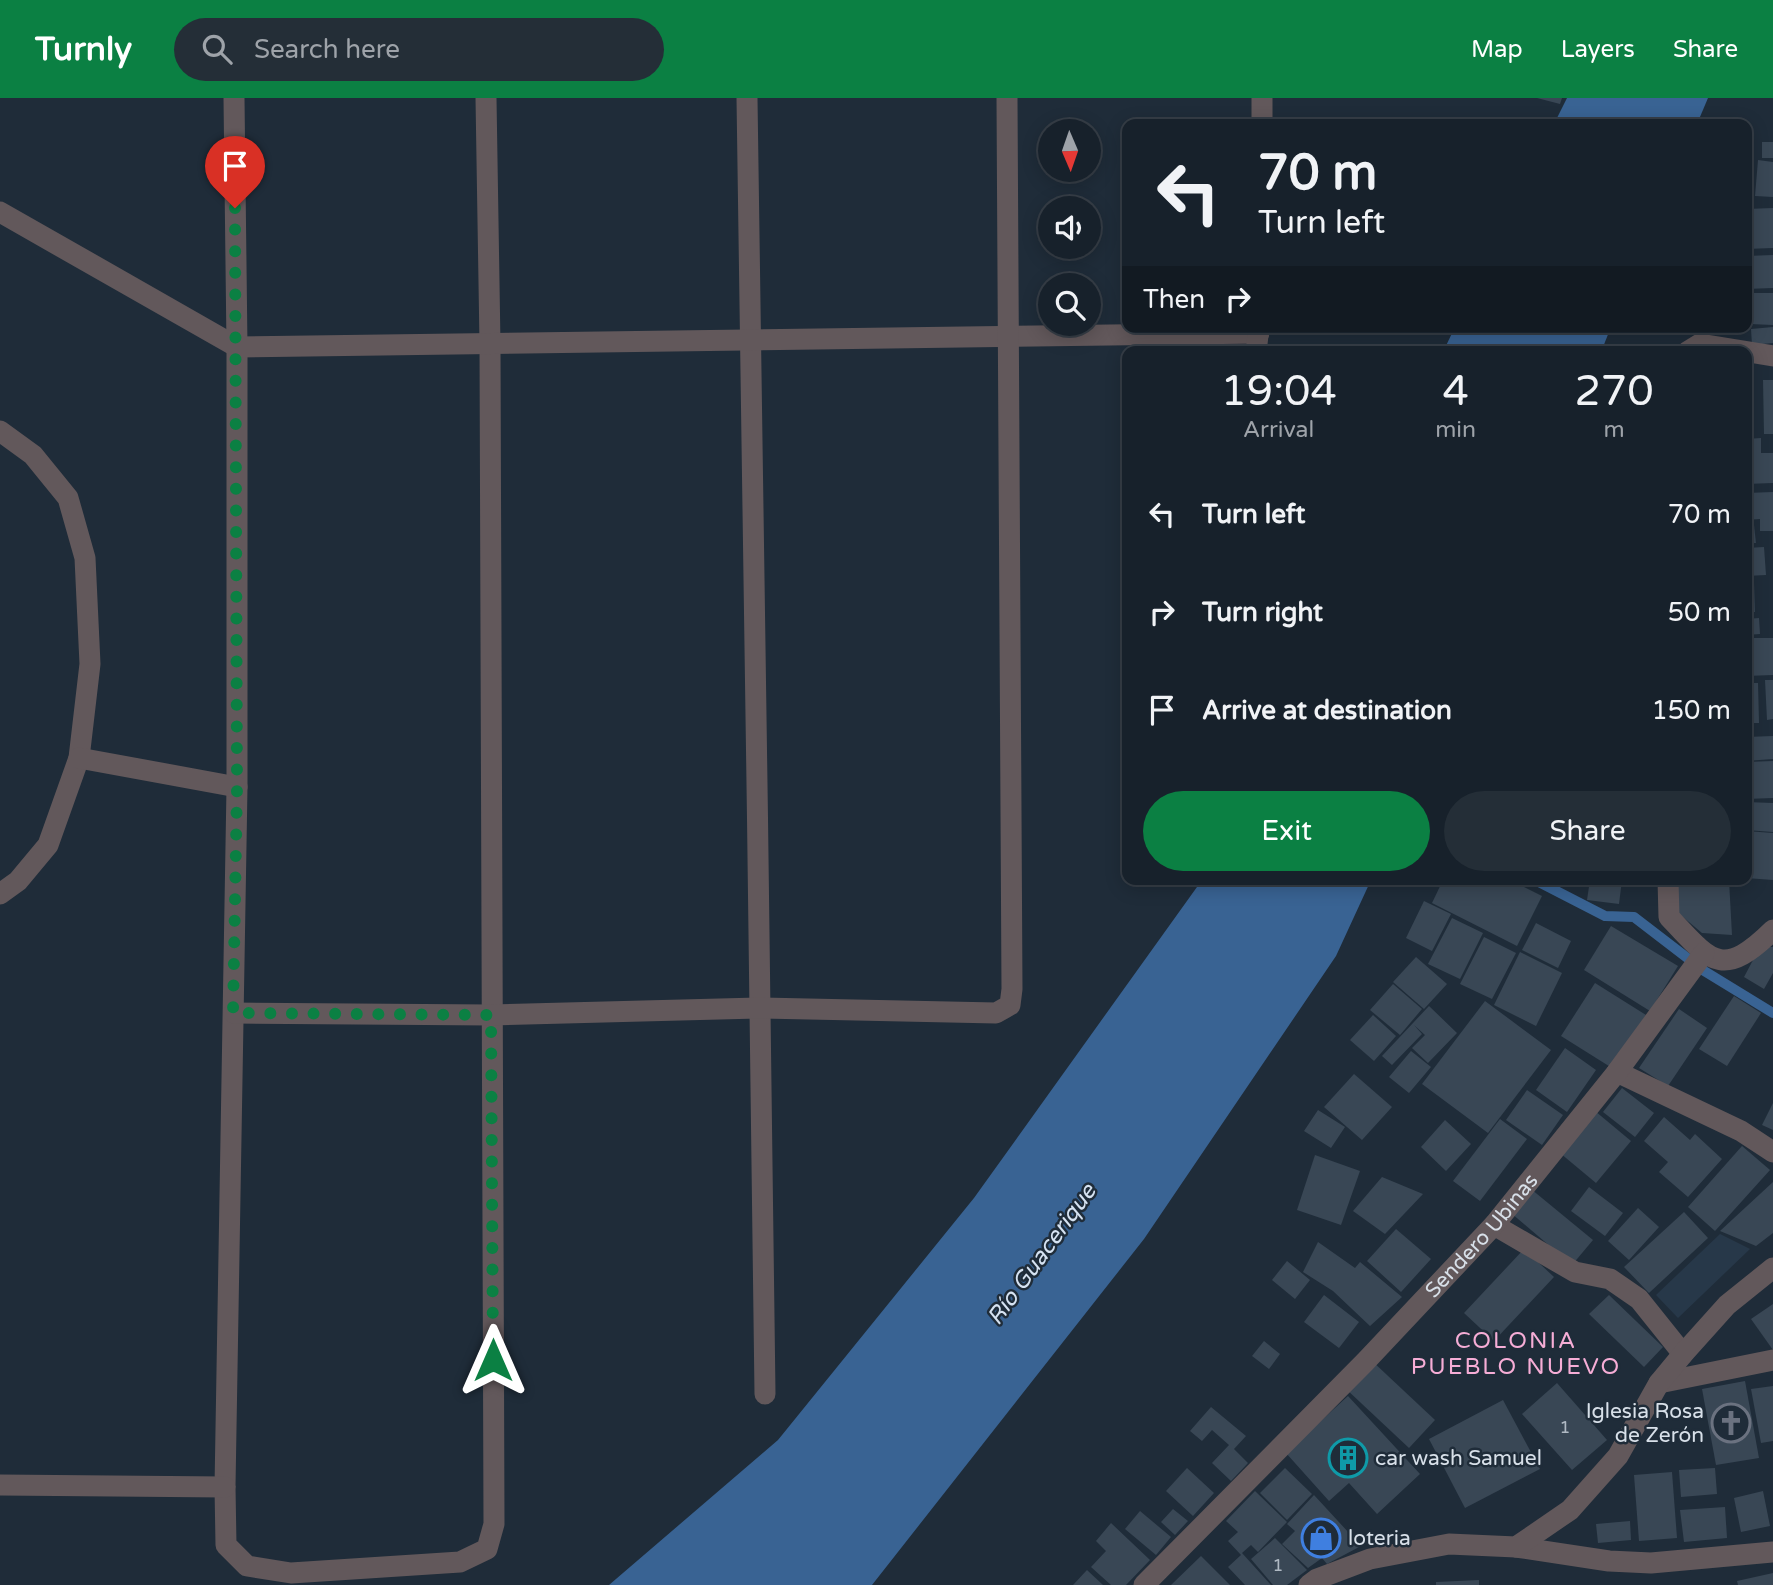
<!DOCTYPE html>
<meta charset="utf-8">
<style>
body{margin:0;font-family:"Varela Round",sans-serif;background:#242e37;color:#f1f3f6;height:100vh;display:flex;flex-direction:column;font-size:26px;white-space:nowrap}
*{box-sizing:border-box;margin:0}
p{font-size:23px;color:#9ea3a9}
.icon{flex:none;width:38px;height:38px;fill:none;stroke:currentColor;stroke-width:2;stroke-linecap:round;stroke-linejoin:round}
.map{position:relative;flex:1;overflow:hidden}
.side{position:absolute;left:1122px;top:248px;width:630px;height:539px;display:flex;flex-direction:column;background:#17212b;border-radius:14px;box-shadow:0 4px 18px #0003,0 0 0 2px #363e47}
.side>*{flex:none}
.guide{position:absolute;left:1122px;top:21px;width:630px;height:214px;border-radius:14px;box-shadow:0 4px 18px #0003,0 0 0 2px #363e47;background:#17212b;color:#f1f3f6;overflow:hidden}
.needle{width:46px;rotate:178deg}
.controls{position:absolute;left:1038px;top:21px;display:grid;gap:14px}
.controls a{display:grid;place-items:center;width:63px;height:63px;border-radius:50%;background:#17212b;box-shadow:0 4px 18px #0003,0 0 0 2px #363e47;font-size:35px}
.pin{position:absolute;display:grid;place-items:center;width:60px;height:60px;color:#fff;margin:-72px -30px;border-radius:50% 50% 50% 0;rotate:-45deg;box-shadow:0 0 7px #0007}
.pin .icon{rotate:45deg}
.me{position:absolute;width:77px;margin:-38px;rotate:0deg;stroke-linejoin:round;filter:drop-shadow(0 0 5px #0008)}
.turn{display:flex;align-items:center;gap:24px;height:147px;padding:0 21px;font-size:32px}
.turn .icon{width:91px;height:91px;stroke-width:2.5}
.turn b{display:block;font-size:49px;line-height:60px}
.then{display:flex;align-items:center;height:66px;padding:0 21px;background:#0003;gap:14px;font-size:26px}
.eta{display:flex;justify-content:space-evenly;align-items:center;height:119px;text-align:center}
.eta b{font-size:42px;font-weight:600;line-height:49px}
.button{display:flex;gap:14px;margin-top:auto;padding:14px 21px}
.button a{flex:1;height:80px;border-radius:42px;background:#0b8043;color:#fff;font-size:28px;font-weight:600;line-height:80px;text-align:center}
.button a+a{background:#242e37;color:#f1f3f6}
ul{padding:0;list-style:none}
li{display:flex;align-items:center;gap:21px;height:98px;padding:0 21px}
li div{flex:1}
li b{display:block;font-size:26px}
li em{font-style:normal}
header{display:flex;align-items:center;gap:42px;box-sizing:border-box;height:98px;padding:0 35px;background:#0b8043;color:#fff}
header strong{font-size:33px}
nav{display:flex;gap:38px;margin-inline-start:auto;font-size:24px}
.search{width:490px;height:63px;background:#242e37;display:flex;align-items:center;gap:18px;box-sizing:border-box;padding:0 24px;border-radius:38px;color:#9ea3a9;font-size:26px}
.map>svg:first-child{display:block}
</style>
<header>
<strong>Turnly</strong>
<div class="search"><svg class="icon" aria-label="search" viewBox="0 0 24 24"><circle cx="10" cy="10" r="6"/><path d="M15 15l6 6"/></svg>Search here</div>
<nav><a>Map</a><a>Layers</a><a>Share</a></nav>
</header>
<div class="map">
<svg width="1773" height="1487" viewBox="0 0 1773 1487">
<rect width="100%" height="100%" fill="#1f2c39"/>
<polygon fill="#273849" points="1720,1136 1750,1151 1678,1220 1656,1197"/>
<g fill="#396393">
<polygon points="1567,0 1708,0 1697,26 1554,26"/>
<polygon points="1455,229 1611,229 1601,254 1443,254"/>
<polygon points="1202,782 1371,782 1336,858 1144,1141 872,1487 609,1487 778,1342 974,1100"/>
</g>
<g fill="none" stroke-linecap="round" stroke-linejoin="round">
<g stroke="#396393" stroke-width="10">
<polyline points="1535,782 1605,818 1634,819 1690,862"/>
<polyline points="1701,871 1773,915"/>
</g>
</g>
<g fill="#394755">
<polygon points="1537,0 1562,0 1560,6"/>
<rect x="1762" y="44" width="11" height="16"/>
<polygon points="1758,62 1773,64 1773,99 1755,98"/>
<polygon points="1773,110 1773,150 1746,151 1746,111"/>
<polygon points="1773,157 1773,190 1746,191 1746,158"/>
<polygon points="1751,195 1773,195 1773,227 1750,226"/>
<polygon points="1773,229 1773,245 1752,247 1751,231"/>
<polygon points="1763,282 1773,282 1773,336 1764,336"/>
<polygon points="1761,340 1761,355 1773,355 1773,385 1746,386 1746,341"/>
<polygon points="1773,394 1773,433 1760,433 1760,421 1746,422 1746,395"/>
<polygon points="1746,427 1754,427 1756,445 1746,445"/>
<polygon points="1764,449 1766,477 1746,478 1746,450"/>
<polygon points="1754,485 1755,514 1746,515 1746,486"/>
<polygon points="1759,520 1760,536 1746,537 1746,521"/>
<polygon points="1746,540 1773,540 1773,577 1746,578"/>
<polygon points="1765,582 1773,582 1773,621 1767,622"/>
<polygon points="1746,585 1758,585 1759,625 1746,625"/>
<polygon points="1773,638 1773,661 1746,663 1746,639"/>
<polygon points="1773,663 1773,700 1746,701 1746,664"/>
<polygon points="1746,704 1773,705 1773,734 1746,732"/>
<polygon points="1746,733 1773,735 1773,782 1746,780"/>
<polygon points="1443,782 1510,782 1542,798 1517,848 1432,805"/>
<polygon points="1590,782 1622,782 1619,806 1587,802"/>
<polygon points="1675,782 1729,782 1732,837 1702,835 1677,814"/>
<polygon points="1424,803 1451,816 1432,853 1406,840"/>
<polygon points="1452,820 1483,835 1460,881 1428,866"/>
<polygon points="1536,825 1571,843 1558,870 1522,852"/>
<polygon points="1611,828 1678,868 1650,913 1584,872"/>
<polygon points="1484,839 1516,855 1492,901 1460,886"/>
<polygon points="1760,849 1773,849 1773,875 1764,891 1744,879"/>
<polygon points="1520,854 1562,875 1536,928 1494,907"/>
<polygon points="1416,859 1447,886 1424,911 1393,884"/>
<polygon points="1595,885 1646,917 1612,970 1561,938"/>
<polygon points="1393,886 1422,911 1400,937 1370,912"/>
<polygon points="1734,898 1761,915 1727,968 1699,951"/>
<polygon points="1485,903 1551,952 1488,1035 1422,986"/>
<polygon points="1429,908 1457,935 1428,965 1412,950 1425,937 1414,927 1422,936 1392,967 1382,958"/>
<polygon points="1679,911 1707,930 1668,988 1639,970"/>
<polygon points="1373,917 1396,938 1374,963 1350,942"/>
<polygon points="1565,950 1596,972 1567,1014 1536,992"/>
<polygon points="1411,953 1431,969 1409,995 1389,979"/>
<polygon points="1354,976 1392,1009 1362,1042 1324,1009"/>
<polygon points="1622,990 1654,1015 1635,1039 1603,1014"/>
<polygon points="1527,992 1563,1017 1542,1047 1506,1022"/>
<polygon points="1773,1005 1773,1032 1762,1027"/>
<polygon points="1318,1012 1345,1029 1331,1050 1304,1033"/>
<polygon points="1595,1013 1631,1043 1596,1085 1560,1055"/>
<polygon points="1664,1019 1690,1042 1695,1036 1722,1061 1688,1099 1659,1074 1668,1064 1644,1043"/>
<polygon points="1500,1021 1527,1041 1480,1103 1453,1083"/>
<polygon points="1445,1022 1471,1046 1446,1073 1421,1049"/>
<polygon points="1742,1048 1770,1072 1715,1133 1688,1109"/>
<polygon points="1315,1057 1360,1073 1341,1127 1297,1112"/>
<polygon points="1382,1079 1423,1096 1385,1136 1353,1113"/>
<polygon points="1773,1084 1773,1135 1756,1148 1720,1133"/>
<polygon points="1589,1089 1623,1115 1605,1138 1571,1113"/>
<polygon points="1531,1091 1593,1142 1572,1167 1511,1115"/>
<polygon points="1638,1110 1659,1129 1629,1162 1608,1143"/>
<polygon points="1684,1114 1708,1140 1649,1195 1624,1169"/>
<polygon points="1396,1131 1431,1161 1401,1194 1367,1163"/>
<polygon points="1318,1144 1355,1170 1360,1164 1402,1199 1370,1228 1333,1193 1303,1174"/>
<polygon points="1524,1151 1554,1179 1494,1243 1464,1215"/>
<polygon points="1287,1163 1310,1182 1295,1201 1272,1182"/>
<polygon points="1324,1197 1359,1224 1339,1250 1304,1224"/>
<polygon points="1609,1197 1663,1249 1644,1269 1589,1216"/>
<polygon points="1773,1206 1773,1252 1751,1221"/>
<polygon points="1264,1243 1280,1256 1269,1271 1252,1258"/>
<polygon points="1371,1262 1435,1322 1409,1350 1345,1290"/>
<polygon points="1745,1283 1759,1360 1716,1367 1702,1291"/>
<polygon points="1557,1285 1607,1342 1572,1372 1522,1316"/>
<polygon points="1773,1288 1773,1343 1761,1345 1751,1291"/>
<polygon points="1348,1298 1420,1376 1377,1416 1349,1385 1329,1403 1286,1355"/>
<polygon points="1503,1302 1540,1371 1465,1410 1429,1341"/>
<polygon points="1211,1309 1246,1338 1234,1351 1248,1365 1231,1383 1212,1365 1229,1347 1212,1332 1202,1343 1190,1333"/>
<polygon points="1187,1370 1214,1395 1193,1418 1166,1393"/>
<polygon points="1285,1370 1312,1396 1287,1422 1260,1395"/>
<polygon points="1715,1370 1717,1396 1681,1399 1679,1372"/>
<polygon points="1672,1374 1677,1440 1639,1443 1634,1377"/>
<polygon points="1255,1393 1287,1424 1258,1454 1251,1447 1242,1455 1271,1487 1245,1487 1228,1469 1241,1457 1228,1443 1238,1434 1226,1423"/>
<polygon points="1763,1393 1770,1428 1741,1434 1734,1400"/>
<polygon points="1314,1397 1361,1448 1327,1466 1322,1460 1308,1470 1282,1446 1295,1433 1287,1426"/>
<polygon points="1725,1409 1727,1440 1684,1444 1680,1412"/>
<polygon points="1173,1411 1188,1423 1175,1437 1161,1424"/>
<polygon points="1140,1413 1171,1439 1156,1457 1125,1431"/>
<polygon points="1630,1423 1631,1442 1598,1445 1596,1426"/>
<polygon points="1111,1425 1150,1462 1126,1487 1111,1487 1091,1469 1106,1453 1096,1443"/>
<polygon points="1275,1440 1307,1472 1287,1487 1273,1487 1251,1461"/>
<polygon points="1201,1458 1230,1487 1171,1487"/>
<polygon points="1087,1472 1103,1487 1073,1487"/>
<polygon points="1773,1475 1773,1487 1738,1487 1737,1483"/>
<polygon points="1479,1482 1479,1487 1436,1487 1436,1484"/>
</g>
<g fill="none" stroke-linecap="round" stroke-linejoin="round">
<g stroke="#62585b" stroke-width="21">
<polyline points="234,0 237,249 237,689 225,1389 226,1447 247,1468 291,1475 460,1464 487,1451 494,1426 490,246 486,0"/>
<path d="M747 0C757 432 757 864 765 1296"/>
<polyline points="1262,26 1262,0"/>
<polyline points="0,114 237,249 1259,235"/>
<polyline points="1256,254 1259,229"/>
<polyline points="1687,254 1700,246 1773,258"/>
<polyline points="0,333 33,357 68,400 85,460 90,566 79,660 48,747 18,783 0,796"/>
<polyline points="79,660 237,689"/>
<path d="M1668 782 1669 819C1711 864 1722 882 1773 832"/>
<polyline points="234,915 491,917 758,910 996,915 1010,907 1012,891 1007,0"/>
<polyline points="1617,974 1741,1033 1773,1054"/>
<polyline points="1494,1127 1575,1174 1610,1181 1639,1201 1683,1256"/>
<polyline points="1659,1285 1773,1262"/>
<polyline points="0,1387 225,1389"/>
<polyline points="1516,1449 1609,1463 1651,1465 1773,1454"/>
<path id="s1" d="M1144 1487 1365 1264 1494 1127 1617 974 1704 855"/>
<polyline points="1309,1487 1317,1481 1370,1461 1449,1446 1516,1449 1570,1412 1618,1358 1659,1285 1683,1256 1727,1207 1773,1170"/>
</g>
</g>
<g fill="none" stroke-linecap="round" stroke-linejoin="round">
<polyline stroke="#0b8043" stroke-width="12" stroke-dasharray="0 21.6" points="235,110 237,690 233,915 491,917 493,1262"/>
</g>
<defs>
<symbol id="church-ring" viewBox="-11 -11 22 22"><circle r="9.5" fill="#1f2c39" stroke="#6b7280" stroke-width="1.5"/><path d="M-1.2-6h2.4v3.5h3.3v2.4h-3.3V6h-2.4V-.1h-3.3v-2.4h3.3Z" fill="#6b7280"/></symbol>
<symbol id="building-ring" viewBox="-11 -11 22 22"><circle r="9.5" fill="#1f2c39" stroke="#0f9aa8" stroke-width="1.5"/><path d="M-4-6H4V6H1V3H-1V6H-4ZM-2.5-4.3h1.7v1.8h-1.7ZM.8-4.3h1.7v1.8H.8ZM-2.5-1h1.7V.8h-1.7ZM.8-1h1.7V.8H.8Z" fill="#0f9aa8"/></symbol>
<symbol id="shop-ring" viewBox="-11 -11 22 22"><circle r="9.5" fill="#1f2c39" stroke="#3f7fe0" stroke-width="1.5"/><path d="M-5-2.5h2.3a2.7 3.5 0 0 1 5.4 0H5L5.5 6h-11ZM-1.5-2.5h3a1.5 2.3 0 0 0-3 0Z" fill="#3f7fe0"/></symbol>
</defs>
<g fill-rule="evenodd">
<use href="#church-ring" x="1709" y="1303" width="44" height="44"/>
<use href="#building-ring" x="1326" y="1338" width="44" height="44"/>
<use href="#shop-ring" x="1299" y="1418" width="44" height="44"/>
</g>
<g text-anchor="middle" stroke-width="5" stroke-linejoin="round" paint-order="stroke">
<g font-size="18" fill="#b0bac4">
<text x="1565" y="1335">1</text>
<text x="1278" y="1473">1</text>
</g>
<g font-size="21" fill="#d8e0e9" stroke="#1f2c39">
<text dy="7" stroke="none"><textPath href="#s1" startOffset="486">Sendero Ubinas</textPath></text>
</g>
<g font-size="21" fill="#d8e0e9" stroke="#1f2c39" text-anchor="start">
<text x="1704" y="1320" text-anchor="end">Iglesia Rosa<tspan x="1704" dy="24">de Zerón</tspan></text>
<text x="1375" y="1367">car wash Samuel</text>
<text x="1348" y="1447">loteria</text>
</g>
<g font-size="23" font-style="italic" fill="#d6e3f2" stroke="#1f2c39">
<text transform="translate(1041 1156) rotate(-54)" y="8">Río Guacerique</text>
</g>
<g font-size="23" letter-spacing="2" fill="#f6add6" stroke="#1f2c39">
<text x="1516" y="1250">COLONIA<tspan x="1516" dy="26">PUEBLO NUEVO</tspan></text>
</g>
</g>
</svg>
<div class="controls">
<a><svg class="needle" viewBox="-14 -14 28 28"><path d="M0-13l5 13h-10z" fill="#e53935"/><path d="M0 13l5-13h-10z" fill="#9ea3a9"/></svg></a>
<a><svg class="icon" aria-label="sound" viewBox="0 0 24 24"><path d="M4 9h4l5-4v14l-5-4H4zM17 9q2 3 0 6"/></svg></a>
<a><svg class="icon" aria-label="search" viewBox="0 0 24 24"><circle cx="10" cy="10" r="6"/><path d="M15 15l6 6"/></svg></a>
</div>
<div class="pin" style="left:235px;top:110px;background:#d93025"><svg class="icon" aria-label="arrive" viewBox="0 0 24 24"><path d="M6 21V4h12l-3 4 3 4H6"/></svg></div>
<svg class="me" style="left:493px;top:1262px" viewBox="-20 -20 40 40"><path d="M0-17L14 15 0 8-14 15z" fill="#0b8043" stroke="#fff" stroke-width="4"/></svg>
<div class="guide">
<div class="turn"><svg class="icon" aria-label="left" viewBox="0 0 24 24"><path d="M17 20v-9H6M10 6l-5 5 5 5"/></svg><div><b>70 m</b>Turn left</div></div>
<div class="then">Then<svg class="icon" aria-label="right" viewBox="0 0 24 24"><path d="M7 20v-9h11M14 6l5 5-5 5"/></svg></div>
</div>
<section class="side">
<div class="eta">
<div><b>19:04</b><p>Arrival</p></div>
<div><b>4</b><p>min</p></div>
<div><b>270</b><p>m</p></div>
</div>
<ul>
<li><svg class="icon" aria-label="left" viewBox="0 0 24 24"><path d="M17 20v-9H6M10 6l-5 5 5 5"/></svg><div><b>Turn left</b></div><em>70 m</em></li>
<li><svg class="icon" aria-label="right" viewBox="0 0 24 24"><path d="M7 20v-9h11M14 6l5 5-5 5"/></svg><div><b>Turn right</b></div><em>50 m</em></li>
<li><svg class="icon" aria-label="arrive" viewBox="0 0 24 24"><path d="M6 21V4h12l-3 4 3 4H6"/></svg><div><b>Arrive at destination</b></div><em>150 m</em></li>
</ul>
<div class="button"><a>Exit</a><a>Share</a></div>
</section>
</div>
